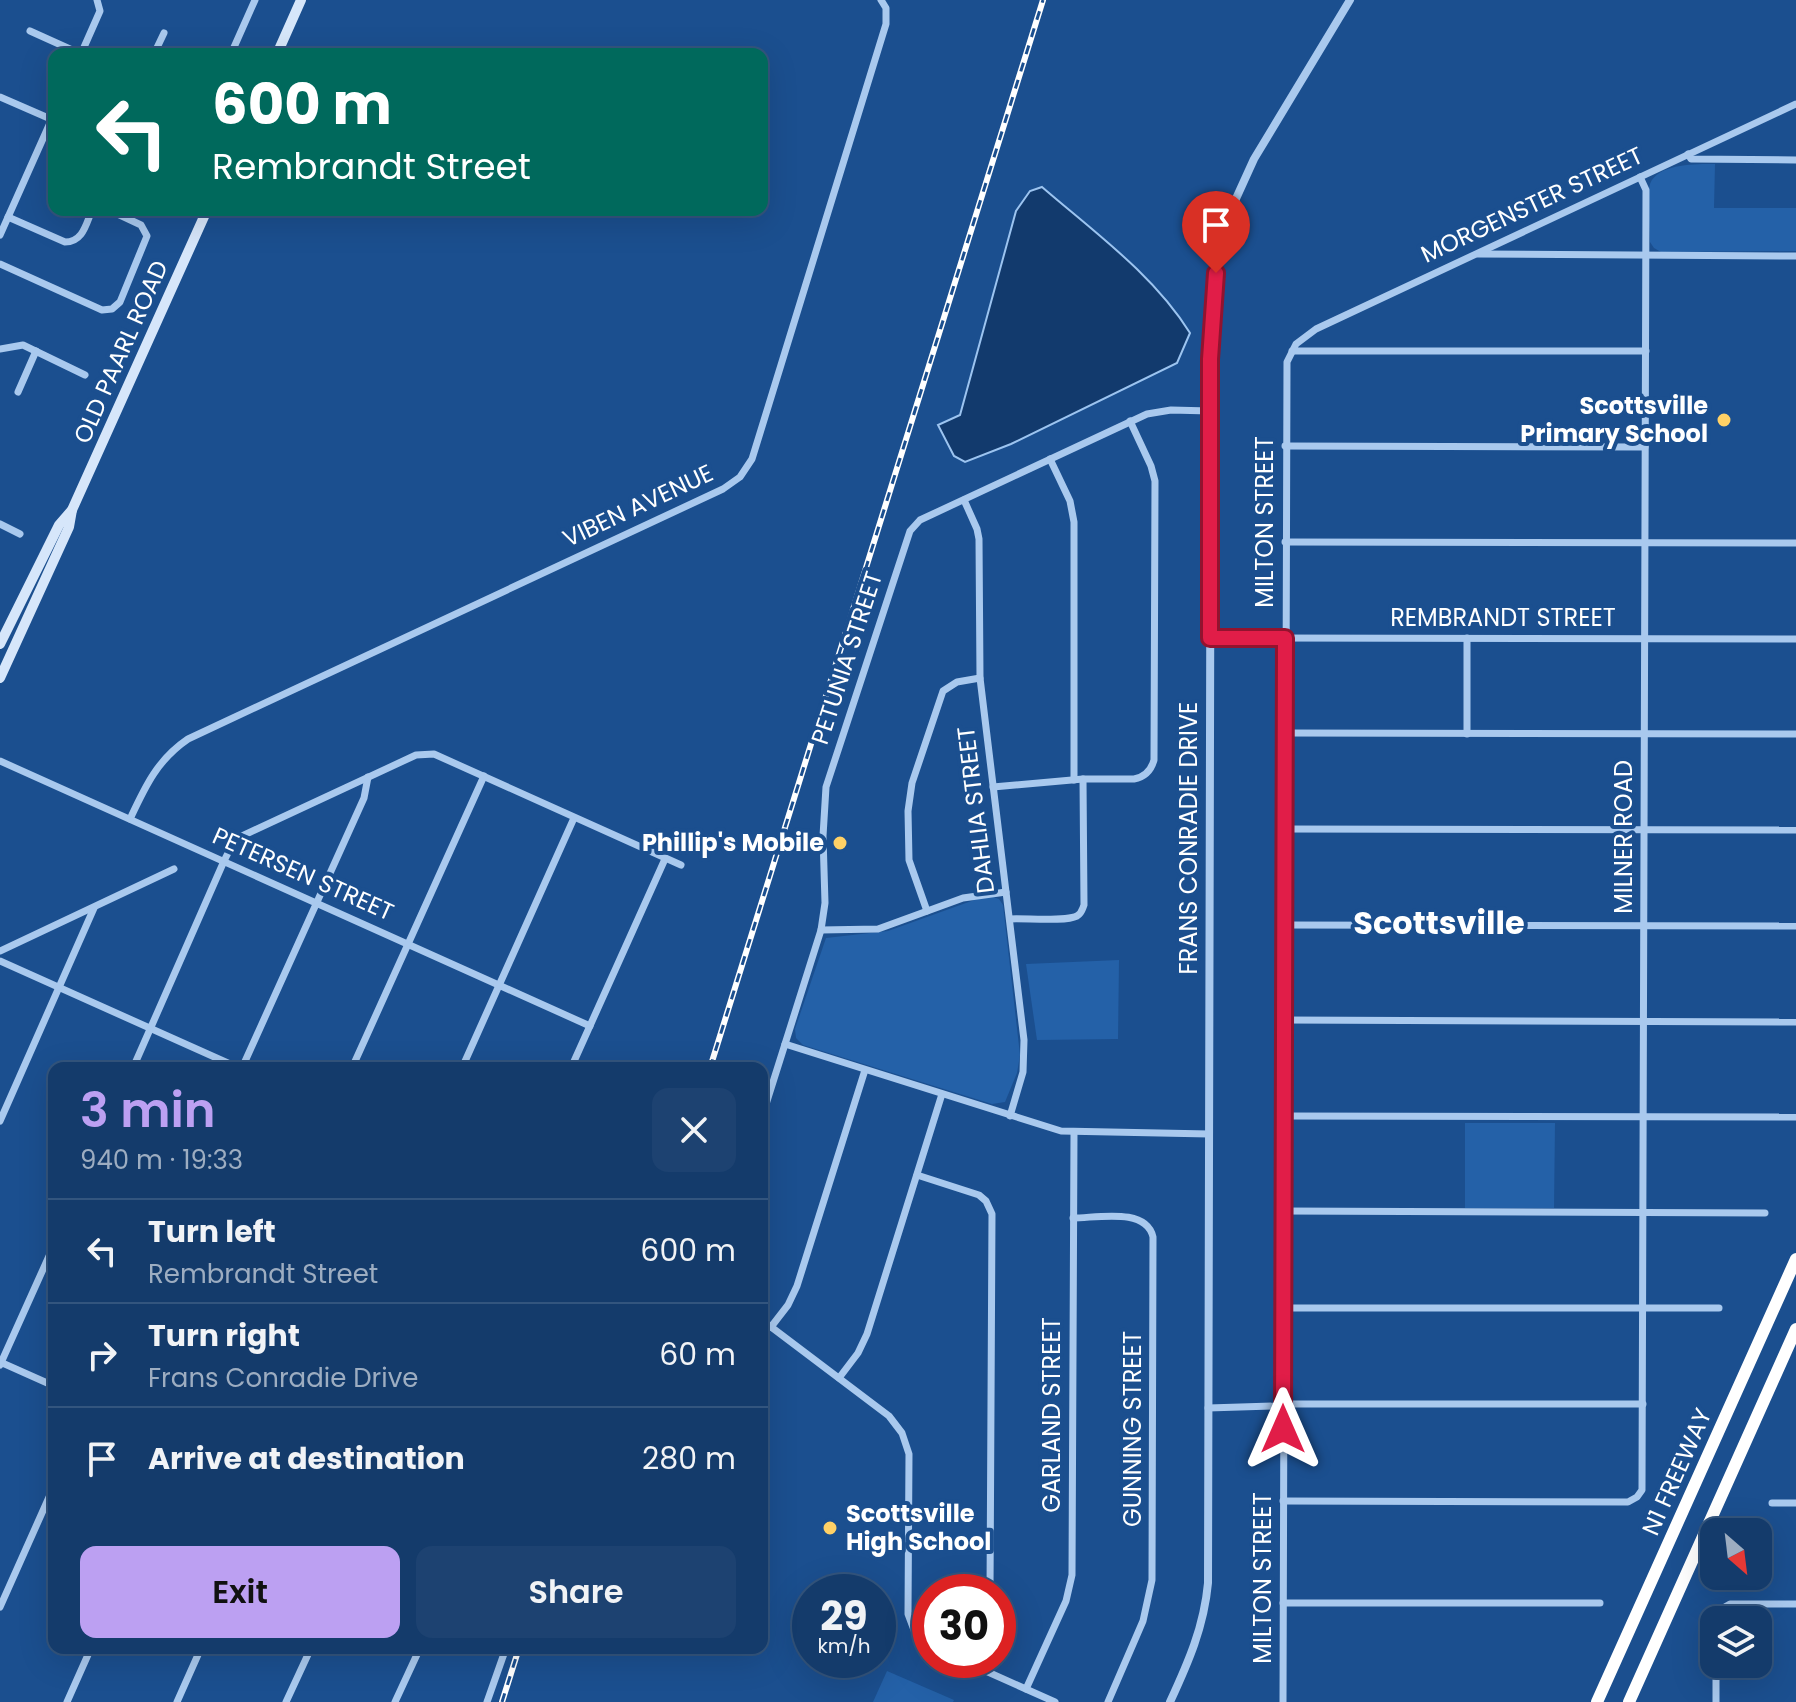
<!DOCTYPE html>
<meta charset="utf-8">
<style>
body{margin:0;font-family:Poppins,sans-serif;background:#1d4271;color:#f1f3f6;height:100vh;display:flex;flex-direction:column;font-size:30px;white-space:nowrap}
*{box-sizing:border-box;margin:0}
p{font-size:26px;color:#9dadc1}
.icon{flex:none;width:44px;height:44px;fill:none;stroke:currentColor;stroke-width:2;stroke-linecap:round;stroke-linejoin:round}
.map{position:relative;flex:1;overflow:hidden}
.panel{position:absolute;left:48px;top:1062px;width:720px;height:592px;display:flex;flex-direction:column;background:#143b6b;border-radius:16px;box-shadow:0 8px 32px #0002,0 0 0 2px #33557e}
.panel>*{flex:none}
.top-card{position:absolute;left:48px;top:48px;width:720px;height:168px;border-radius:16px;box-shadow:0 8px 32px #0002,0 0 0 2px #33557e;background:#00695c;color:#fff;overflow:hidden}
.needle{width:52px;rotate:152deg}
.tools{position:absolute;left:1700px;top:1518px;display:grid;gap:16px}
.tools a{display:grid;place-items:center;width:72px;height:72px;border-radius:16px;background:#143b6b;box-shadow:0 8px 32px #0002,0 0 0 2px #33557e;font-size:40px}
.speed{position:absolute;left:792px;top:1574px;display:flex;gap:16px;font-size:40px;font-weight:700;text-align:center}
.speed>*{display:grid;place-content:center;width:104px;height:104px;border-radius:50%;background:#143b6b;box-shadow:0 8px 32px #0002,0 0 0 2px #33557e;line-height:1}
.speed small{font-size:20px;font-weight:400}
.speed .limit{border:12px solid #d22;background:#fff;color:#111}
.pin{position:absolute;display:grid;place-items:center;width:68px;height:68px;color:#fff;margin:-82px -34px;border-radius:50% 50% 50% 0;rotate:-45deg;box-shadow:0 0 8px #0007}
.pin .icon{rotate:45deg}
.me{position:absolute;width:88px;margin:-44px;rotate:0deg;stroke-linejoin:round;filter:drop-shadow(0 0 6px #0008)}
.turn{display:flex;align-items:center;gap:28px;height:168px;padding:0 32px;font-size:36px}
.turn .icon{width:104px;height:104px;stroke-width:2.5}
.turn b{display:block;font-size:56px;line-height:68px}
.round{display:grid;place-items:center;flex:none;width:84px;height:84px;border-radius:16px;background:#1d4271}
.head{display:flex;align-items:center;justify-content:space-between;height:136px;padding:0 32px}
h1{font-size:48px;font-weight:600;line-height:60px;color:#bca0f2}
.cta{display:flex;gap:16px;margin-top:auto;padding:16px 32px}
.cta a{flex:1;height:92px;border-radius:16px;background:#bca0f2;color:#111;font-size:32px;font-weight:600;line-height:92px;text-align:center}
.cta a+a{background:#1d4271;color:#f1f3f6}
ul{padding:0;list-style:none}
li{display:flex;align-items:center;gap:24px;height:104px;padding:0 32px;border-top:2px solid #33557e}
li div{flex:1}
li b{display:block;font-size:30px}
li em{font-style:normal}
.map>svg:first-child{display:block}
</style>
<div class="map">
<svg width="1796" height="1702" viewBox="0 0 1796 1702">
<rect width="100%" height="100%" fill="#1b4f8f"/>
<g fill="#2461a8">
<path d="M1715 164 1714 208H1796V251L1661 252 1654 248 1650 242C1650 228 1646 196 1650 184 1658 163 1698 164 1715 164Z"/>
<polygon points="993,897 999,899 1003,905 1020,1055 1017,1073 1005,1102 992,1104 803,1045 796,1038 795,1029 826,938 888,931 977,899"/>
<polygon points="1119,960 1118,1039 1037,1040 1026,964"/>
<polygon points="1465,1123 1555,1123 1554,1208 1465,1208"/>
<polygon points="887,1671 954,1700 953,1702 873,1702"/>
</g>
<path fill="#123a6d" stroke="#9cc4f0" stroke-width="2" d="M1042 187C1094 232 1153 274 1190 333L1177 363 1011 444 965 462 954 456 938 425 960 415 1016 211 1030 191Z"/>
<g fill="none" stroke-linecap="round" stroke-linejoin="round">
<g stroke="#a9c9ee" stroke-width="7">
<polyline points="30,31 81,54"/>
<polyline points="81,54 100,11 97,0"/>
<polyline points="154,54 164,33"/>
<polyline points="231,54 255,0"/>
<polyline points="0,97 53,120"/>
<polyline points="1688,154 1691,159 1796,160"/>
<path d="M8 217 65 242C83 242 86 224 92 210"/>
<polyline points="0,235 54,114"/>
<polyline points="1478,254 1796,256"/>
<polyline points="0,264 102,310 112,309 120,302 147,236 141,225 109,210"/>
<polyline points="0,349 23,345 85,375"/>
<polyline points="1292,351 1646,351"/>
<polyline points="18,392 36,351"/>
<polyline points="1285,446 1645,447"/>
<polyline points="1050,459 1070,501 1074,522 1074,780"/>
<polyline points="964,500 977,529 979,539 980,678 1024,1040 1023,1072 1010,1116"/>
<polyline points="0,524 20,534"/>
<polyline points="1285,542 1796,543"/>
<polyline points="1210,638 1796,639"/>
<polyline points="1467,638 1467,734"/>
<polyline points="1285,733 1796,734"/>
<polyline points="0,761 590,1026"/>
<path d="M993 787 1083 779H1134C1145 777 1151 771 1154 760L1155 481 1151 466 1130 421"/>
<path d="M130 819C145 787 157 760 188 739L723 489 740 477 752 459 886 24V8L881 0"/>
<polyline points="1284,829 1796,830"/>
<polyline points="927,911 909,860 908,811 912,783 943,691 957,682 980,678"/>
<path d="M1010 919C1025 918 1065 922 1077 916 1082 913 1082 910 1084 905L1083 779"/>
<polyline points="1284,925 1796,926"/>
<polyline points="821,930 878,929 963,898 1006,892"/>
<polyline points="0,951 174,869"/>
<polyline points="0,961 239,1068"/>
<polyline points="1284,1020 1796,1022"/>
<polyline points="785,1044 1061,1131 1209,1134"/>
<polyline points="133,1068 224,861 230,849 242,836 416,755 434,754 681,865"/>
<polyline points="242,1068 364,798 368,777"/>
<polyline points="352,1068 484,776"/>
<polyline points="462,1068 574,818"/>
<polyline points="571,1068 665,859"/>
<polyline points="1284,1116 1796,1117"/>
<polyline points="762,1117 821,930 825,903 823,836 826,787 910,531 920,520 1147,414 1171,410 1210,411"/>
<polyline points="0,1121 94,908"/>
<polyline points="917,1175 979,1195 986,1201 992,1214 990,1592"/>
<polyline points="1284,1211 1765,1213"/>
<path d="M1073 1218C1097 1218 1146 1207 1153 1237L1152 1580 1143 1621 1108 1702"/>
<polyline points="1284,1308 1719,1308"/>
<polyline points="762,1320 889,1416 902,1433 909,1454 908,1614 914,1630 930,1646"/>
<polyline points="771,1327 788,1305 797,1286 865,1070"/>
<polyline points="0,1362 54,1386"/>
<polyline points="0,1365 54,1245"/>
<polyline points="839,1378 858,1353 867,1334 942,1094"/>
<polyline points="1208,1408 1276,1406 1290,1404 1643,1404"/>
<polyline points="1283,1501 1628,1502 1637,1497 1642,1490 1646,190 1640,177"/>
<polyline points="1772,1503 1796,1503"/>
<polyline points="1283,1603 1600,1603"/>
<polyline points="0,1607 54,1486"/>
<polyline points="1716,1620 1718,1611 1730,1604 1796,1604"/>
<polyline points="961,1660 1055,1702"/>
<polyline points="1716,1664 1716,1702"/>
<polyline points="1026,1689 1066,1601 1072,1575 1074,1132"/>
<polyline points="67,1702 91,1648"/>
<polyline points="177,1702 201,1648"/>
<polyline points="286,1702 311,1648"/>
<polyline points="395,1702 420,1648"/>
<polyline points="487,1702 506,1648"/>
<polyline points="1283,1702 1287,362 1296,344 1316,329 1796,104"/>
</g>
<path stroke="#a9c9ee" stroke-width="8" d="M1170 1702C1188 1663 1204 1627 1208 1583L1211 315 1216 273 1234 203 1254 159 1350 0"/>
<g stroke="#d6e6fa" stroke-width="10">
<polyline points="277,54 301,0"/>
<polyline points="0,644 59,525 72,510 207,210"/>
<polyline points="0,678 69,527 72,510"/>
</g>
<g stroke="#fff" stroke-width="12">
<polyline points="1597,1702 1796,1259"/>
<polyline points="1629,1702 1796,1329"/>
</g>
<defs>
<g id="rail">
<polyline points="710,1068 1043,0"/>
<polyline points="502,1702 519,1648"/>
</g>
</defs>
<use href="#rail" stroke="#fff" stroke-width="6"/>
<use href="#rail" stroke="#1b4f8f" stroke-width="3" stroke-dasharray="9" stroke-linecap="butt"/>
</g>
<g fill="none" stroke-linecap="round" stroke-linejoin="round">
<defs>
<polyline id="route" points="1216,273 1210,359 1210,638 1285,638 1283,1429"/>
</defs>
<use href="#route" stroke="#92132f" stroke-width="20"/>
<use href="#route" stroke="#e11d48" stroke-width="14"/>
</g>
<g fill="#ffd166" stroke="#1b4f8f" stroke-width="3">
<circle cx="1724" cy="420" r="8"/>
<circle cx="840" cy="843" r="8"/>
<circle cx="830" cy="1528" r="8"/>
</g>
<g text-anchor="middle" stroke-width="8" stroke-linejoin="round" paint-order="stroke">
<g font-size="24" fill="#fff" stroke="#1b4f8f">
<text transform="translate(1532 205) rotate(-25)" y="8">MORGENSTER STREET</text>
<text transform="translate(121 352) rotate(-66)" y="8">OLD PAARL ROAD</text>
<text transform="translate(638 506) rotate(-25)" y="8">VIBEN AVENUE</text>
<text transform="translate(1265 522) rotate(-90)" y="8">MILTON STREET</text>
<text x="1503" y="626">REMBRANDT STREET</text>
<text transform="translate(847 658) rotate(-72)" y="8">PETUNIA STREET</text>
<text transform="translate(976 810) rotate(-97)" y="8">DAHLIA STREET</text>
<text transform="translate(1624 837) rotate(-90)" y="8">MILNER ROAD</text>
<text transform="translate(1189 838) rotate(-90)" y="8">FRANS CONRADIE DRIVE</text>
<text transform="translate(303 874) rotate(24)" y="8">PETERSEN STREET</text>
<text transform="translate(1052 1415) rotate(-90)" y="8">GARLAND STREET</text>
<text transform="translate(1133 1429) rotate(-90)" y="8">GUNNING STREET</text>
<text transform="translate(1677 1472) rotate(-66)" y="8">N1 FREEWAY</text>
<text transform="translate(1263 1578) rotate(-90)" y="8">MILTON STREET</text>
</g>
<g font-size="24" font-weight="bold" fill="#fff" stroke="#1b4f8f" text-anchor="end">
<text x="1708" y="414">Scottsville<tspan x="1708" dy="28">Primary School</tspan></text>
<text x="824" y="851">Phillip's Mobile</text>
<text x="846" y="1522" text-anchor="start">Scottsville<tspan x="846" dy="28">High School</tspan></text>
</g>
<g font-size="32" font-weight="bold" fill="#fff" stroke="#1b4f8f">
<text x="1439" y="934">Scottsville</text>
</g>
</g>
</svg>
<div class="tools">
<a><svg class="needle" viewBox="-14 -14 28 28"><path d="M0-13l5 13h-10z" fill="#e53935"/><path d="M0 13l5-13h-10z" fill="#9dadc1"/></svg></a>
<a><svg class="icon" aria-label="layers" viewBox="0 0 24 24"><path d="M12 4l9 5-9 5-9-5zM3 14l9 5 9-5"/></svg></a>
</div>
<div class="speed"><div>29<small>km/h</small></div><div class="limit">30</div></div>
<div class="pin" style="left:1216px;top:273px;background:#d93025"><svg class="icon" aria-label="arrive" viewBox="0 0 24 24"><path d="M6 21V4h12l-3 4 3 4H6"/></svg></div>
<svg class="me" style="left:1283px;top:1429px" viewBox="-20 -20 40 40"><path d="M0-17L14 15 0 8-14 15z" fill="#e11d48" stroke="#fff" stroke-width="4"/></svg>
<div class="top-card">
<div class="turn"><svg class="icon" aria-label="left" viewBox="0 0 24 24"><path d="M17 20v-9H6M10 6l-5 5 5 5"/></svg><div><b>600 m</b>Rembrandt Street</div></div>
</div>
<section class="panel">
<div class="head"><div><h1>3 min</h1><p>940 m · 19:33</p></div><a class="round"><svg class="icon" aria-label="close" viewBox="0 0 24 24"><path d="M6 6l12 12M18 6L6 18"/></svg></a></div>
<ul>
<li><svg class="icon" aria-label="left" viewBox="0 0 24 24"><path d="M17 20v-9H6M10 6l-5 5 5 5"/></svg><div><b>Turn left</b><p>Rembrandt Street</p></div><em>600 m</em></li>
<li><svg class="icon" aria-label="right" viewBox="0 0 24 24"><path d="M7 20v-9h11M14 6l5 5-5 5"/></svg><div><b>Turn right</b><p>Frans Conradie Drive</p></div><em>60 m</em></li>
<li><svg class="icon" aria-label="arrive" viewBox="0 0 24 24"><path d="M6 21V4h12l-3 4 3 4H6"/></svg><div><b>Arrive at destination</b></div><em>280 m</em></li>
</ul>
<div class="cta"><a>Exit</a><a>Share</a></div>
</section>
</div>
